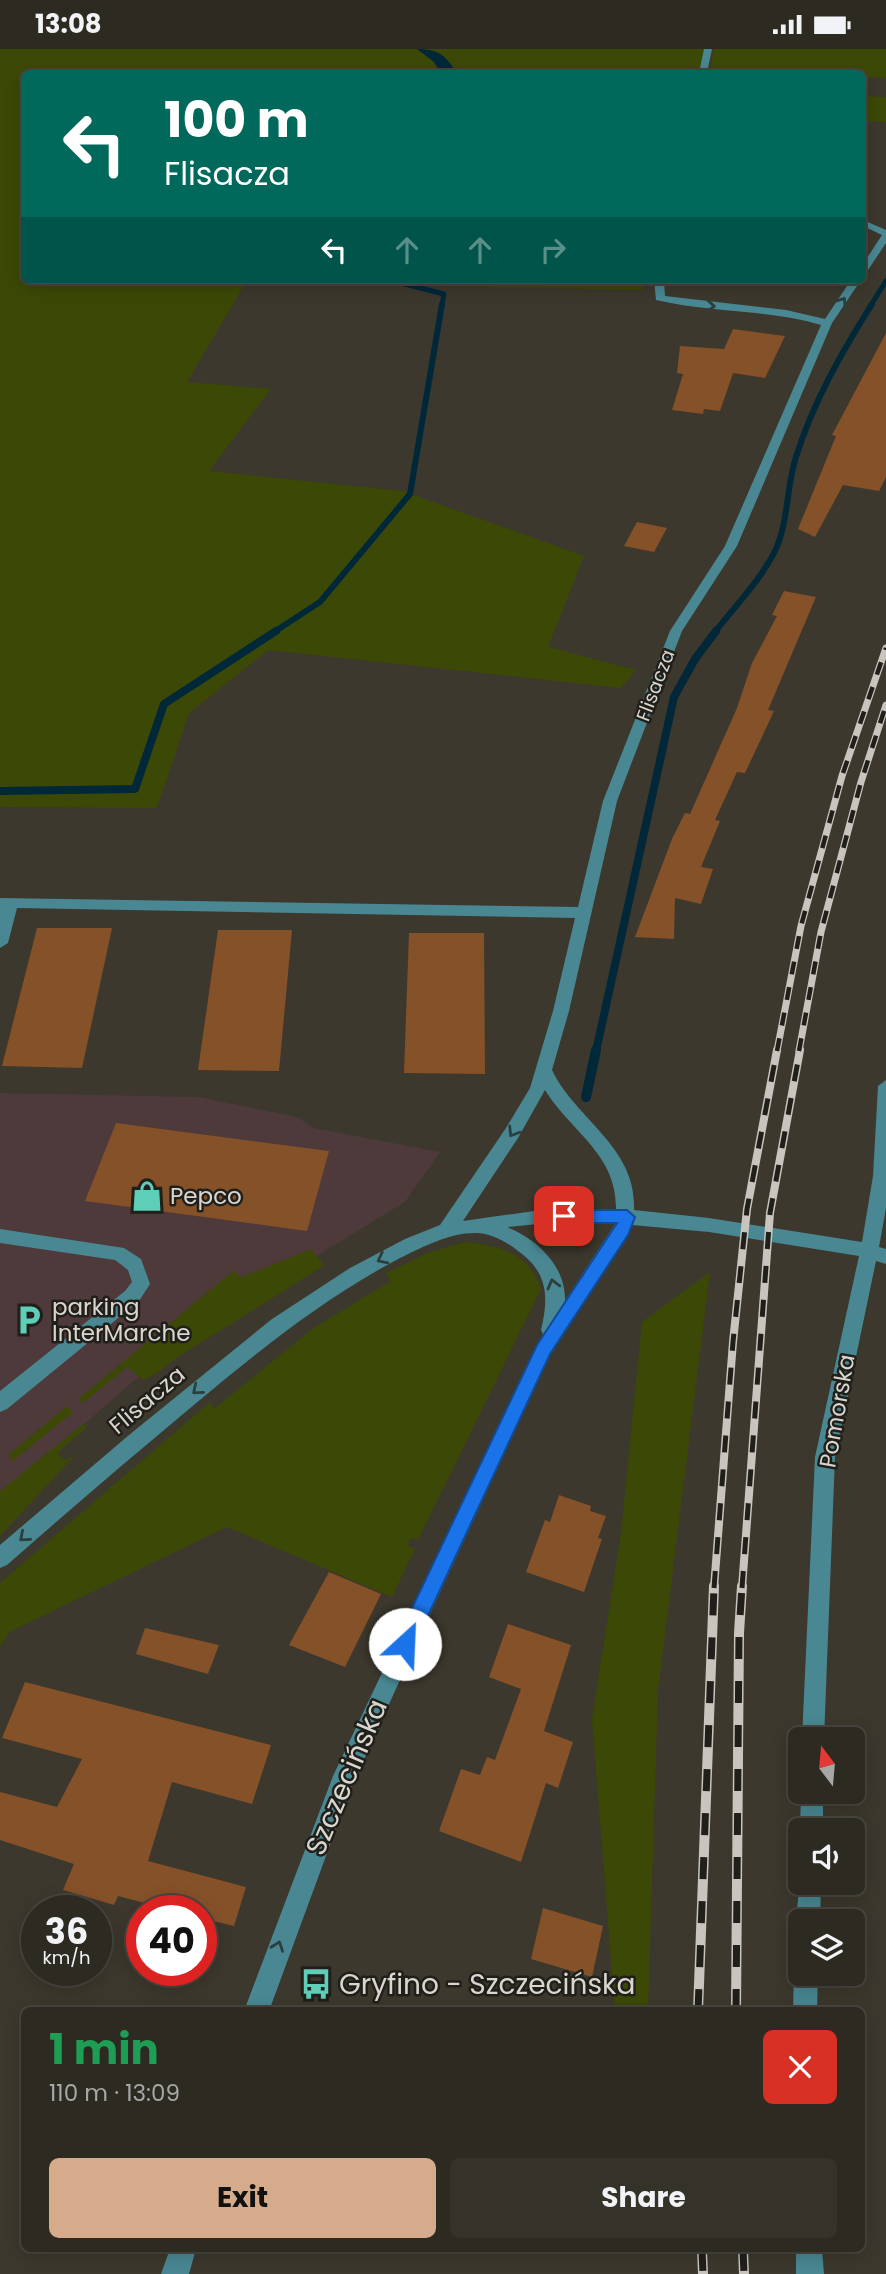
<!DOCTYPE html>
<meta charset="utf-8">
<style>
body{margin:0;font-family:Poppins,sans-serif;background:#35322a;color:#f1f3f6;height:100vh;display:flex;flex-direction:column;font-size:26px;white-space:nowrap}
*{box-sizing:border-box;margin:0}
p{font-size:23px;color:#a7a7a5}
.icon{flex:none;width:38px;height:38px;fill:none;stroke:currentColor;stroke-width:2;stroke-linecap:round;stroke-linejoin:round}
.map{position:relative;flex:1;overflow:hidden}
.sheet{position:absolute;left:21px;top:1958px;width:844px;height:245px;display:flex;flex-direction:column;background:#2d2a22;border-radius:10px;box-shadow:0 4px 18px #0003,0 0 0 2px #484640}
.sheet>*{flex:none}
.top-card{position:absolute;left:21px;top:21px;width:845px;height:214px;border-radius:10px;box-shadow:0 4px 18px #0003,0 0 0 2px #484640;background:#00695c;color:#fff;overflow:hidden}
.needle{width:46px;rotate:344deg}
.fabs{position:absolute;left:788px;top:1678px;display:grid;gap:14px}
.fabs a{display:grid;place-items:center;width:77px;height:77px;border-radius:10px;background:#2d2a22;box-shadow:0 4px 18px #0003,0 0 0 2px #484640;font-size:35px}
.speed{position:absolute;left:21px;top:1846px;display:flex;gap:14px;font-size:35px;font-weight:700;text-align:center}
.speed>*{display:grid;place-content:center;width:91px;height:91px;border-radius:50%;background:#2d2a22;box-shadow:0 4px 18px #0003,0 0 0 2px #484640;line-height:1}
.speed small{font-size:18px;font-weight:400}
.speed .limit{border:10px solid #d22;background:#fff;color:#111}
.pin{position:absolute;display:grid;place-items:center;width:60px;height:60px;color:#fff;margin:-30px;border-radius:14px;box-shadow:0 4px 10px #0006}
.me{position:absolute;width:77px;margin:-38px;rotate:25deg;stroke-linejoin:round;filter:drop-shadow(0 0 5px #0008)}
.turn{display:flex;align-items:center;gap:24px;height:147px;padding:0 28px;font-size:32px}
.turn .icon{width:91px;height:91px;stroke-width:2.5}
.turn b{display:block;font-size:49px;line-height:60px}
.lanes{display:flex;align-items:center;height:66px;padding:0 28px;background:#0003;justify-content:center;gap:35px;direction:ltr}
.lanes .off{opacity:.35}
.round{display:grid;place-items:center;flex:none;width:74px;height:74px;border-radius:10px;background:#35322a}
.head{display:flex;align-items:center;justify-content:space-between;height:119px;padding:0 28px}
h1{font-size:42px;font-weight:700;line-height:52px;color:#1e9e55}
.button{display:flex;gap:14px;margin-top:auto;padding:14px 28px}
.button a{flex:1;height:80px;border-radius:10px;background:#d6ab8b;color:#111;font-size:28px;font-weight:700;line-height:80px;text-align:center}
.button a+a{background:#35322a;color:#f1f3f6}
.status{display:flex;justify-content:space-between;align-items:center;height:49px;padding:0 35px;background:#2d2a22;direction:ltr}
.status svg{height:19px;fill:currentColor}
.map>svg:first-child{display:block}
</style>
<div class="status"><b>13:08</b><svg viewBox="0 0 49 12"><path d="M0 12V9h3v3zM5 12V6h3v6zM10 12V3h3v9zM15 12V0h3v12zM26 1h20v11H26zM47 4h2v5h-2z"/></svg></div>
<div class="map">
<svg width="886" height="2225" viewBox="0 0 886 2225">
<rect width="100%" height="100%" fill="#3c382d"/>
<polygon fill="#4e393b" points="0,1044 199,1048 297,1068 314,1079 440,1103 405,1153 184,1288 0,1449"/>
<g fill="#3c4906">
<polygon points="0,0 705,0 699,24 24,24 24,231 644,231 642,241 246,233 187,333 271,340 209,422 402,442 584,507 548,598 636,621 621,639 268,601 189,664 157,759 0,758"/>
<polygon points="714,0 886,0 886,29 863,28 863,24 709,24"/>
<polygon points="863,47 886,48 886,73 863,72"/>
<path d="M466 1193C501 1197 529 1204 541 1240L418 1491 411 1489 407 1496 415 1500 392 1548 227 1478 9 1583 0 1598V1534L210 1353 214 1360 312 1280 391 1232 386 1224 430 1203Z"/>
<path d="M311 1200 324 1216C278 1246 231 1275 184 1304 171 1312 157 1326 143 1331L127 1318 83 1354 78 1350 233 1222 242 1228Z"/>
<polygon points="710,1223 658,1641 648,1962 615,1962 592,1670 621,1484 642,1273"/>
<polygon points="67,1357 73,1363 13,1412 8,1406"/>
<polygon points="84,1374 86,1379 57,1404 66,1412 78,1403 0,1487 0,1442"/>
</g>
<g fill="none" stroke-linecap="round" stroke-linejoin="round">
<g stroke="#002839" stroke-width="5">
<polyline points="389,231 444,245 442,256"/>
<polyline points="871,256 886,232"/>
</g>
<g stroke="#002839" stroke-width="6">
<polyline points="274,583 320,553 410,445 442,255"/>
<path d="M715 583C735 557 760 532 775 502 789 472 786 438 796 408 813 353 842 303 872 255"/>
</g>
<g stroke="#002839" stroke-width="8">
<polyline points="0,742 135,740 164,655 276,582"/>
<polyline points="596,1002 674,648 695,610 716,582"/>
</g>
<polyline stroke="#002839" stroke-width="10" points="586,1048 596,1001"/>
<path fill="#002839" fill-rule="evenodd" d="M417 0C439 0 445 6 457 24H441L434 13Z"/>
</g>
<g fill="#855129">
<polygon points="733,280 785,287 765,329 733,324 720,362 704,360 703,365 672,361 683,325 677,324 680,297 724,300"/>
<polygon points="886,284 886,428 879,442 843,436 815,488 798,480 836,387 832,386"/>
<polygon points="637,473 667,479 654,503 624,497"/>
<polygon points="784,542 816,548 768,661 774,662 745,724 737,723 715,771 720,772 701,818 713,820 701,855 675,849 674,890 635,888 672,790 685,764 690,765 737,659 752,614 777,567 772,566"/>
<polygon points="37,879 112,879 82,1019 2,1017"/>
<polygon points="218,881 292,881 279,1022 198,1021"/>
<polygon points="409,884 484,884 485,1025 404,1024"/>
<polygon points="116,1074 329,1102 307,1182 85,1152"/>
<polygon points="559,1446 591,1457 590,1462 606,1467 598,1489 602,1490 584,1543 526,1523 545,1471 550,1473"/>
<polygon points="329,1523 381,1545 345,1618 289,1596"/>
<polygon points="508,1575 571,1596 544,1682 573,1693 558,1739 546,1734 521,1813 439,1782 461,1720 480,1726 487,1708 495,1711 521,1640 489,1628"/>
<polygon points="145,1579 219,1596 208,1625 136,1605"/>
<polygon points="25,1633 271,1696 252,1755 172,1733 148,1812 246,1838 234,1877 201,1869 201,1862 175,1862 118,1847 114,1856 63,1841 74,1815 0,1791 0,1743 57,1758 82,1710 2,1689"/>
<polygon points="543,1859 603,1877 592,1928 531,1910"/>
</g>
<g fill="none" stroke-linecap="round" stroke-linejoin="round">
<g fill="#498893" fill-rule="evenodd">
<polygon points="704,0 712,0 707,24 699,24"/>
<polygon points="863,171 886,181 886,194 866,224 863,225 863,215 882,186 863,177"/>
<path d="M654 231H664L665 247 786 261 825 270 851 231H861L832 274 737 497 682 582 617 752 569 962 552 1021C576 1071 637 1098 634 1161L709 1169 862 1193 873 1127 878 1037 886 1031V1159L879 1198 886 1200V1215L876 1212 835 1408 824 1690H802L815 1408 859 1207 709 1183 632 1176 628 1186 550 1306 434 1556 351 1739 269 1962H244L333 1727 543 1285 541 1281C549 1248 548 1223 518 1202 507 1193 489 1183 475 1184 449 1184 423 1198 400 1209 322 1250 256 1304 189 1360 128 1411 67 1463 7 1516L0 1519V1496L129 1386 272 1270 350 1219 405 1190 440 1176 506 1079 530 1039 553 962 575 869 17 859 8 894 0 899V849L578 858 603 752 670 582 725 497 821 276C767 260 711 264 656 251ZM545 1041C571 1083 617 1105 616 1160H548L463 1172 518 1089ZM548 1174 615 1175 565 1252C566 1217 537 1190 507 1178Z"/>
<polygon points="0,1180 124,1199 141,1210 150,1235 139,1252 7,1360 0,1363 0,1342 125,1242 132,1233 128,1221 115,1211 0,1194"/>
<polygon points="801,1743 823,1743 823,1782 800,1783"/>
<polygon points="800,1828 800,1834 821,1834 820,1872 800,1872 800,1881 796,1872"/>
<polygon points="800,1915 800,1925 818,1925 817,1962 793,1962 794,1925"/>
<polygon points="170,2200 196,2200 189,2225 161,2225"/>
<polygon points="796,2200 822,2200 824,2225 796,2225"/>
</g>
<defs>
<g id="rail-far2">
<polyline points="777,1002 801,877 842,727 886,599"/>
<polyline points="799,1002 821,883 861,733 886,656"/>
</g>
<g id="rail-far1">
<polyline points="714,1539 733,1293 747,1160 777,1001"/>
<polyline points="742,1539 770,1164 800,1001"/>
</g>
<g id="rail">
<polyline points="698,1962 714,1537"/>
<polyline points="736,1962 739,1584 742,1537"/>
<polyline points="702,2200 703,2225"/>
<polyline points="743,2200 744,2225"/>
</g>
</defs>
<use href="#rail-far2" stroke="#c8c5be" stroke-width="7"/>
<use href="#rail-far1" stroke="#c8c5be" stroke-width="8"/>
<use href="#rail" stroke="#c8c5be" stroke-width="10"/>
<use href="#rail-far2" stroke="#211f1a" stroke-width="4.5" stroke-dasharray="13" stroke-linecap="butt"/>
<use href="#rail-far1" stroke="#211f1a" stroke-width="5" stroke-dasharray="17" stroke-linecap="butt"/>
<use href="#rail" stroke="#211f1a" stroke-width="7" stroke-dasharray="22" stroke-linecap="butt"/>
</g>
<defs><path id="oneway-chevron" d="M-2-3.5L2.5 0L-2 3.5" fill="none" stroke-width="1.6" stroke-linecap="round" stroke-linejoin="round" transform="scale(1.75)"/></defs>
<g stroke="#2d3e3e">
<use href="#oneway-chevron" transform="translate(842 253) rotate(-56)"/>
<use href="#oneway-chevron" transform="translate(710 257) rotate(5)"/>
<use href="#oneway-chevron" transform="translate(513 1083) rotate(122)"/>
<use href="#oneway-chevron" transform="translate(382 1210) rotate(153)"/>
<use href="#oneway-chevron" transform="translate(553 1235) rotate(-105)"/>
<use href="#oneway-chevron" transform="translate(197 1341) rotate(140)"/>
<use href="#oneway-chevron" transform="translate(24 1488) rotate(139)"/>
<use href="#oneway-chevron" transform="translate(278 1897) rotate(-70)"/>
</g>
<polygon fill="#1a73e8" stroke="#114b97" stroke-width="2" points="564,1161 627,1161 635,1168 628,1186 550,1305 412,1601 405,1604 398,1601 395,1595 537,1296 617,1174 564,1174 556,1167"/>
<defs>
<symbol id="shop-bare" viewBox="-9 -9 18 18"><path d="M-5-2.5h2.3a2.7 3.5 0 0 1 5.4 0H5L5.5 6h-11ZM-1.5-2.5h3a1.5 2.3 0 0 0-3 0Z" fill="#5eceb8" stroke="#211f1a" stroke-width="2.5" paint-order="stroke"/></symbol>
<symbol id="parking-bare" viewBox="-9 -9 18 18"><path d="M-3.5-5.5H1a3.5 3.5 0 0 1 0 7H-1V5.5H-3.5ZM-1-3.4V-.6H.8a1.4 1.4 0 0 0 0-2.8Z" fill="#5eceb8" stroke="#211f1a" stroke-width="2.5" paint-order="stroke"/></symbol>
<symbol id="bus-bare" viewBox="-9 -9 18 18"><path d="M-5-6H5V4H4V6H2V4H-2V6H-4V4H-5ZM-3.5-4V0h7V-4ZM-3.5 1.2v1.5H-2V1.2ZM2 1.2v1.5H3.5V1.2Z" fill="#5eceb8" stroke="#211f1a" stroke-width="2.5" paint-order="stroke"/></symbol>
</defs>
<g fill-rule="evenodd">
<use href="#shop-bare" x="125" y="1125" width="44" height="44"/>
<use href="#parking-bare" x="7" y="1249" width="44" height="44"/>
<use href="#bus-bare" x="294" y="1913" width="44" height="44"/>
</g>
<g text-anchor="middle" stroke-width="5" stroke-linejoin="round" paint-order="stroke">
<g font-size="19" fill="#d9d6d0" stroke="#211f1a">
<text transform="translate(655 636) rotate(-69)" y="7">Flisacza</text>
</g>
<g font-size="23" fill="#d9d6d0" stroke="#211f1a" text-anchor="start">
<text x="170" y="1155">Pepco</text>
<text x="52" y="1266">parking<tspan x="52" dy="26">InterMarche</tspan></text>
</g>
<g font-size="23" fill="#d9d6d0" stroke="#211f1a">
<text transform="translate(147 1351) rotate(-40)" y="8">Flisacza</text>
<text transform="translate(837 1362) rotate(-80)" y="8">Pomorska</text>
</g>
<g font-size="28" fill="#d9d6d0" stroke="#211f1a">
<text transform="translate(346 1728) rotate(-67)" y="10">Szczecińska</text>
</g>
<g font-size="28" fill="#d9d6d0" stroke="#211f1a" text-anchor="start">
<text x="339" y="1945">Gryfino - Szczecińska</text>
</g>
</g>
</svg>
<div class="fabs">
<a><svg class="needle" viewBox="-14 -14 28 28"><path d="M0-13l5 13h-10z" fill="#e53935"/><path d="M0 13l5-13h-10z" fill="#a7a7a5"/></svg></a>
<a><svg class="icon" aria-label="sound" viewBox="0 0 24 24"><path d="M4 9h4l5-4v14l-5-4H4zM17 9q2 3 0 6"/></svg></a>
<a><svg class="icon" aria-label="layers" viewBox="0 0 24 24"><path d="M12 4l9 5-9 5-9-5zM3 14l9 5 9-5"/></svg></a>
</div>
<div class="speed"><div>36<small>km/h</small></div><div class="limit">40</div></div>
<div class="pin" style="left:564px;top:1167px;background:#d93025"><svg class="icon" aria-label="arrive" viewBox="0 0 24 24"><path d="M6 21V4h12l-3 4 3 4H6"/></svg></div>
<svg class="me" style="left:405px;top:1595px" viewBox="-20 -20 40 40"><circle r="19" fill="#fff"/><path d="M0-13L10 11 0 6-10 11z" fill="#1a73e8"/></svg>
<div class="top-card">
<div class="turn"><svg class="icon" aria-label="left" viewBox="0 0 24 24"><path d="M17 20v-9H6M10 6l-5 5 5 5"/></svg><div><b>100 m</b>Flisacza</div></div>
<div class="lanes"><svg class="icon" aria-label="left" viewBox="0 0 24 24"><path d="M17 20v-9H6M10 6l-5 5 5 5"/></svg><svg class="icon off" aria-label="ahead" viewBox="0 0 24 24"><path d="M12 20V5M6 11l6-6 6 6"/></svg><svg class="icon off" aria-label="ahead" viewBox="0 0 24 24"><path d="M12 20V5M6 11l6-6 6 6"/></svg><svg class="icon off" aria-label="right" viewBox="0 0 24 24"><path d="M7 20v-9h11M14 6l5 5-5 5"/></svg></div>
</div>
<section class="sheet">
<div class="head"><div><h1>1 min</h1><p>110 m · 13:09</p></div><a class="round" style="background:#d93025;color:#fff"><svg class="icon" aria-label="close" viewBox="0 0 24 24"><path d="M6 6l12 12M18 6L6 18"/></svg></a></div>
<div class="button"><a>Exit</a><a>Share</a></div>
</section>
</div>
